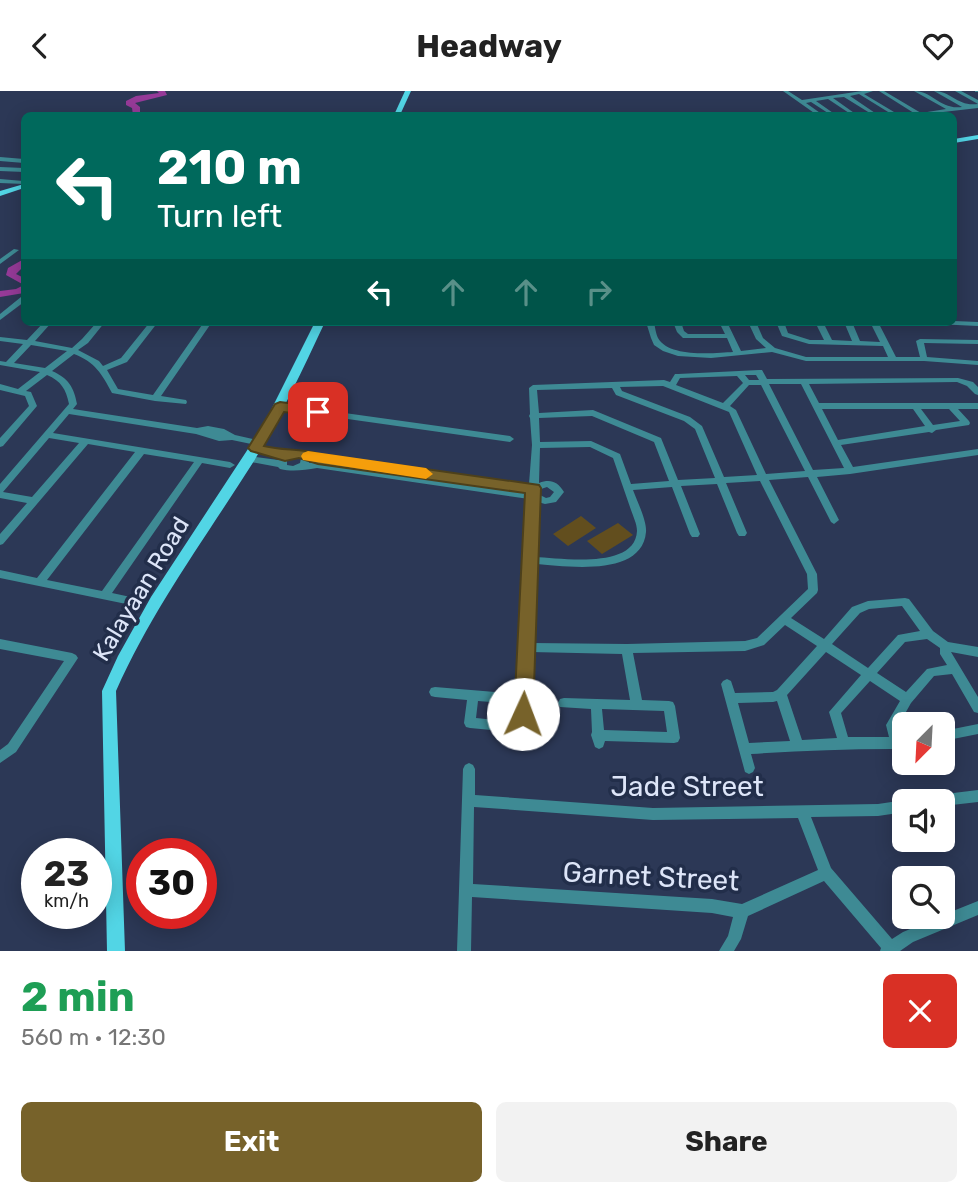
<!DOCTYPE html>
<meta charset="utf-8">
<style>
body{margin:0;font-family:Rubik,sans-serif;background:#f2f2f2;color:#222;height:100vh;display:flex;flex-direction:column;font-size:26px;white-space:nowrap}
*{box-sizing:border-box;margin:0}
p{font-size:23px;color:#767676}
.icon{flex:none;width:38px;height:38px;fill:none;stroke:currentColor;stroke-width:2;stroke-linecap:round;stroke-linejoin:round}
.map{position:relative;height:860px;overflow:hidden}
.panel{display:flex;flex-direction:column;background:#fff;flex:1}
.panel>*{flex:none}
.guide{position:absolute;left:21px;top:21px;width:936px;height:214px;border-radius:10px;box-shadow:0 4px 18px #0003;background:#00695c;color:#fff;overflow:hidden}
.needle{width:46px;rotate:204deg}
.controls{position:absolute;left:892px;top:621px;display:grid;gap:14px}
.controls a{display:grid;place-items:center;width:63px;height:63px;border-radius:10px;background:#fff;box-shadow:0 4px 18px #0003;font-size:35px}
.speed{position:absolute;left:21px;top:747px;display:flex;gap:14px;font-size:35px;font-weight:700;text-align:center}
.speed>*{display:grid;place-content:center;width:91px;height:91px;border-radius:50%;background:#fff;box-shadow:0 4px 18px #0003;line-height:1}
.speed small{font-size:18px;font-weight:400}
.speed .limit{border:10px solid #d22;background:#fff;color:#111}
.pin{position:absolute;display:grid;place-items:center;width:60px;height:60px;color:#fff;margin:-30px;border-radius:14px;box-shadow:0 4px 10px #0006}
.me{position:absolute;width:77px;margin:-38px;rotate:2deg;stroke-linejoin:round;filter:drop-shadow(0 0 5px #0008)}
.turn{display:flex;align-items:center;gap:24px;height:147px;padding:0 21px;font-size:32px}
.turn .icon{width:91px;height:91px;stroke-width:2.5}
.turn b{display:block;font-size:49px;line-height:60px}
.lanes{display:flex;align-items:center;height:66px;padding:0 21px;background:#0003;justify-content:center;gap:35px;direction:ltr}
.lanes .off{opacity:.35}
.round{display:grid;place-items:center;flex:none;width:74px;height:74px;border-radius:10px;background:#f2f2f2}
.summary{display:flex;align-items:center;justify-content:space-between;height:119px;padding:0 21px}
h1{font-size:42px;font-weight:700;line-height:52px;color:#1e9e55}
.button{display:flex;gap:14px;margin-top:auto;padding:14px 21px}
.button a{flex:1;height:80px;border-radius:10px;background:#77622a;color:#fff;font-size:28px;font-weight:700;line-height:80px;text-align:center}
.button a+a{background:#f2f2f2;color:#222}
header{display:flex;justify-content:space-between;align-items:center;height:91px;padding:0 21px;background:#fff;font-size:32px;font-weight:700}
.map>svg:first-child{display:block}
</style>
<header><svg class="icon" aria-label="back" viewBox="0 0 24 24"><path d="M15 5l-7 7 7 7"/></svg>Headway<svg class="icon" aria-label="heart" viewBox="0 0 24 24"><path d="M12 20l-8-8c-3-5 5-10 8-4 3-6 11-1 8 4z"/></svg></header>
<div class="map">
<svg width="978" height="860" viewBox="0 0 978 860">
<rect width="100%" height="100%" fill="#2c3856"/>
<g fill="#624e1e">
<polygon points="581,425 596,437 568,455 553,443"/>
<polygon points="618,432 633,444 602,463 587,450"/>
</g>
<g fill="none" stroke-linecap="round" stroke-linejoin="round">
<g fill="#963a98" fill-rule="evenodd">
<polygon points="157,0 165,0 167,4 135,12 140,16 140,24 133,24 132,17 126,14 126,10 136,5 159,2"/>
<polygon points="24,168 24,175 16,183 24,187 24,202 0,206 0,200 16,198 24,194 6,184 8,177"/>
</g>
<g fill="#3e8a94" fill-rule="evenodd">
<polygon points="783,0 788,0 802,9 862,0 873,0 864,3 899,24 893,24 859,3 850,5 878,24 873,24 844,6 833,7 857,24 852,24 828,8 816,10 836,24 831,24 811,11 806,12 823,24 817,24"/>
<path d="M879 0H884L921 22 946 18 914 0C933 0 940 19 962 16L934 0C951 0 958 16 978 13V17L917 24Z"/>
<polygon points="955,0 961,0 978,9 978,13"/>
<rect x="975" y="0" width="3" height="1"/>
<polygon points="0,66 24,68 24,72 0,70"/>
<polygon points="0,76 24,77 24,81 0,80"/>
<polygon points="0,88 23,90 24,93 0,92"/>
<polygon points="14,158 19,159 0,173 0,168"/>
<polygon points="21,206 24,206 24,211 0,229 0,223"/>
<polygon points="954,230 978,231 978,235 935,233 931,231 954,231"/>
<path d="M44 231H52L35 250 72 257 82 248 97 231H105L88 252 78 259 99 270 103 275 121 267 150 231H158L127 271 107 279 118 298 153 304 204 231H212L161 305 186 309 187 311 186 313 155 310 112 302C102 283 95 271 74 263L52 280C68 287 74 296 77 313L73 318 197 337 208 335 224 338 235 344 262 350 263 352 259 355 284 362 291 359 529 393 532 354 530 327 529 325 530 323 529 297 533 294 664 289 670 291 675 283H678L759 279H762L767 288 958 287 973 291 978 296V304L975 303 967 295 957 291 809 293 819 312H978V318H958L969 330 970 332 969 334 936 339 932 342 929 341 841 354 853 376 978 358V364L850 383 817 386 839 429 834 433 831 431 808 386 769 389 817 483 818 499 817 502 791 527 824 548 852 516 868 510 905 507 909 508 933 540 948 551 978 556V566L951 561 978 606V622L974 621 952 583 934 585 911 612 898 635 900 646H905V658L896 660 892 658C844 658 798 660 751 663L755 677 753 681 749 683 745 681 721 593 723 590 727 588 731 590 735 602 773 601 777 599 817 555 785 534 764 554 745 560 633 562 642 609 669 610 673 611 675 615 680 647 678 651 674 652 605 650 603 656 599 658 595 656 591 644 592 641 591 618 560 616 558 612 560 608 564 607 630 609 622 563 531 561 528 637 526 641 522 642 470 637 466 636 464 632 467 609 435 606 431 605 429 601 431 597 435 596 518 603 525 471 524 469 525 466 529 408 317 377C304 379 293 381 280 378L278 376 246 370 245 368 249 365 278 369V366L253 359 252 357 256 354 232 349 219 350 196 343 69 323 53 342 230 371 235 374 230 377 202 372 112 502 140 508 141 511 140 514 136 515 0 487V479L37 487 135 361 88 353 3 453 0 454V443L27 412 0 407V393L69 313C66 298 61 290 47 284L26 300 31 301 37 315 3 355 0 356V347L29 315 25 305 0 299V293L18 298 40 281 0 274V270L6 271 23 253 0 250V246L27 249ZM31 254 67 260 45 277 14 272ZM745 284H756L759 289H749ZM737 285 743 292 723 312 676 294 680 287ZM769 293H801L844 377 813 379ZM749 294H761L805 380 766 383 736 319 730 315ZM663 295 729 321 757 384 724 386 702 335 690 326 622 300 620 296ZM612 297 616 304 684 330 695 338 715 387 678 389 661 347 593 319 539 322 537 299ZM822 318H913L925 335 838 349ZM921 318H949L960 330 933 334ZM592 325 654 351 669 390 631 393 620 363 591 350 540 351 539 327ZM49 347 79 352 32 406 3 401ZM590 356 613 367C619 384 625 402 631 419 633 425 637 433 637 440 635 479 561 467 535 466L538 411 545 413 556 411 564 401C557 390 550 388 539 392L540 357ZM144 363 194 371 102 500 47 489ZM292 365 301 367 300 372 293 375 287 374V369ZM310 369 529 400V401L317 371 309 372ZM760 390 807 483 808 498 757 547 745 550 627 553 532 552 535 473C566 475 642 487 646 441 647 430 637 410 633 399L672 396 690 443 692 446H698L700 443 681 395 717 393 737 442 739 445H745L747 442 726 392ZM547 396 554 401 550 406 546 407 538 403V399ZM902 515 920 540 898 544 868 577 832 553 860 522 869 518ZM927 548 940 557V563L947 574 927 578 906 601 877 582 905 551ZM826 561 861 584 829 621 837 647 802 649 787 604ZM870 590 900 610 886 634 889 646H848L841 622ZM478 610 517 613 516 631 476 627ZM777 610 790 650 749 652 738 612 773 611ZM602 618 664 620 667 641 604 639Z"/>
<path d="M646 231H654C655 236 656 243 658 247 669 267 715 262 733 261L727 247H683L677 241 673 231H681L684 240 688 243H725L719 231H727L741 260 766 257 756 248 748 231H756L763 247 775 257 806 266H888L883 255 809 253 782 245 776 231H784L788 242 810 249H824L815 231H823L832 249 852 250 844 231H852L860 250 880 251 870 231H878L896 266H920L916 250 920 248 978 249V253L924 252 927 266 978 270V274L924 270H806L772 261 711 267 678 265 663 260 654 254 651 247Z"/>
<polygon points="280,313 510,345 514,348 510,351 277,318 276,316"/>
<polygon points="0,548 72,562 76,564 78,567 16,661 0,672 0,659 8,653 64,570 0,558"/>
<polygon points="978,633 978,643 943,650 943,640"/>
<path d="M469 672 473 674 475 678V704L653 717 878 713 905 709 909 710H905V721L878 725 811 726 831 777 892 848 903 841 939 826H943V824L978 810V824L913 851 900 860H880L881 857 824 790 748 825 741 848 734 860H719L728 845 733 826 712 822 472 806 471 860H457L463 678 465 674ZM474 716 653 729 798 727 818 779 742 813 712 808 473 793Z"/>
<polygon points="978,699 978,711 943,715 943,710 931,710 933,706 937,704"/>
</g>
<g fill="#52d5e5" fill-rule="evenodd">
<polygon points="405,0 411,0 400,24 394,24"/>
<polygon points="978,44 978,48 954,52 954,48"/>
<polygon points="24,93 24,97 0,105 0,100"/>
<path d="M315 231H325C303 278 281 325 254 370 206 446 153 517 116 600L125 860H107L102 600 118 565 151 506 263 335Z"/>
</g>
</g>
<path fill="#77622a" stroke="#4d401b" stroke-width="2" d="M280 311 318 316 325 321 318 325 284 321 264 355C284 360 300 357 320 363L539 394 541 397 533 623 530 629 523 632 516 629 514 623 525 402 318 373 299 367 285 370 251 360 248 357 275 313Z"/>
<polygon fill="#f59e0b" points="308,360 426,377 433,383 426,388 303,369 301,365 303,362"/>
<g text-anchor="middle" stroke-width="7" stroke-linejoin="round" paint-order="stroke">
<g font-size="24" fill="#dde5f8" stroke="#222e4a">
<text transform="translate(141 498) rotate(-59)" y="8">Kalayaan Road</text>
</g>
<g font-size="28" fill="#dde5f8" stroke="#222e4a">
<text x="687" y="705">Jade Street</text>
<text transform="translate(651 785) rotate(3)" y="10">Garnet Street</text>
</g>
</g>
</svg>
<div class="controls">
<a><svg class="needle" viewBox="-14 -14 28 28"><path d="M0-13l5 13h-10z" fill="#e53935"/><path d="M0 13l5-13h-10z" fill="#767676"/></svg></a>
<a><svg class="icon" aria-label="sound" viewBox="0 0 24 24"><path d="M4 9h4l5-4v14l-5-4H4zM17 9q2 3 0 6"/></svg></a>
<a><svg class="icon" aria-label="search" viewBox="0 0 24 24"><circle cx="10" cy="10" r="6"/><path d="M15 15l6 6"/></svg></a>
</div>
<div class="speed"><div>23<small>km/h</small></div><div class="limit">30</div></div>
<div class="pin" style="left:318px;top:321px;background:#d93025"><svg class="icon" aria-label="arrive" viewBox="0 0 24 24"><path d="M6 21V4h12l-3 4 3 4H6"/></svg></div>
<svg class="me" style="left:523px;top:623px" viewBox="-20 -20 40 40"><circle r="19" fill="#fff"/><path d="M0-13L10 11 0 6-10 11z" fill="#77622a"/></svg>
<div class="guide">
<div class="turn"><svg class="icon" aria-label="left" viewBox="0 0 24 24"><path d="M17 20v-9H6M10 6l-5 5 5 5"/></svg><div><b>210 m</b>Turn left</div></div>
<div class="lanes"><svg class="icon" aria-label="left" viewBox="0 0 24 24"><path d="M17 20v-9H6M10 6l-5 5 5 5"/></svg><svg class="icon off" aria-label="ahead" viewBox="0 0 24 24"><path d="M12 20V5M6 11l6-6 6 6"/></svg><svg class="icon off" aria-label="ahead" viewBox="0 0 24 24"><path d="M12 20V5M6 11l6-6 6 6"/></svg><svg class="icon off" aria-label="right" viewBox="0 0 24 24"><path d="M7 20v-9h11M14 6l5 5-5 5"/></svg></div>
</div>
</div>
<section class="panel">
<div class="summary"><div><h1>2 min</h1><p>560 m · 12:30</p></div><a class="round" style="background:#d93025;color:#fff"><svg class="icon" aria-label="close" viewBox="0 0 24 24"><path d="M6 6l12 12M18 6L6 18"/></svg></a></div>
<div class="button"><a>Exit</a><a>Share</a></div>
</section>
